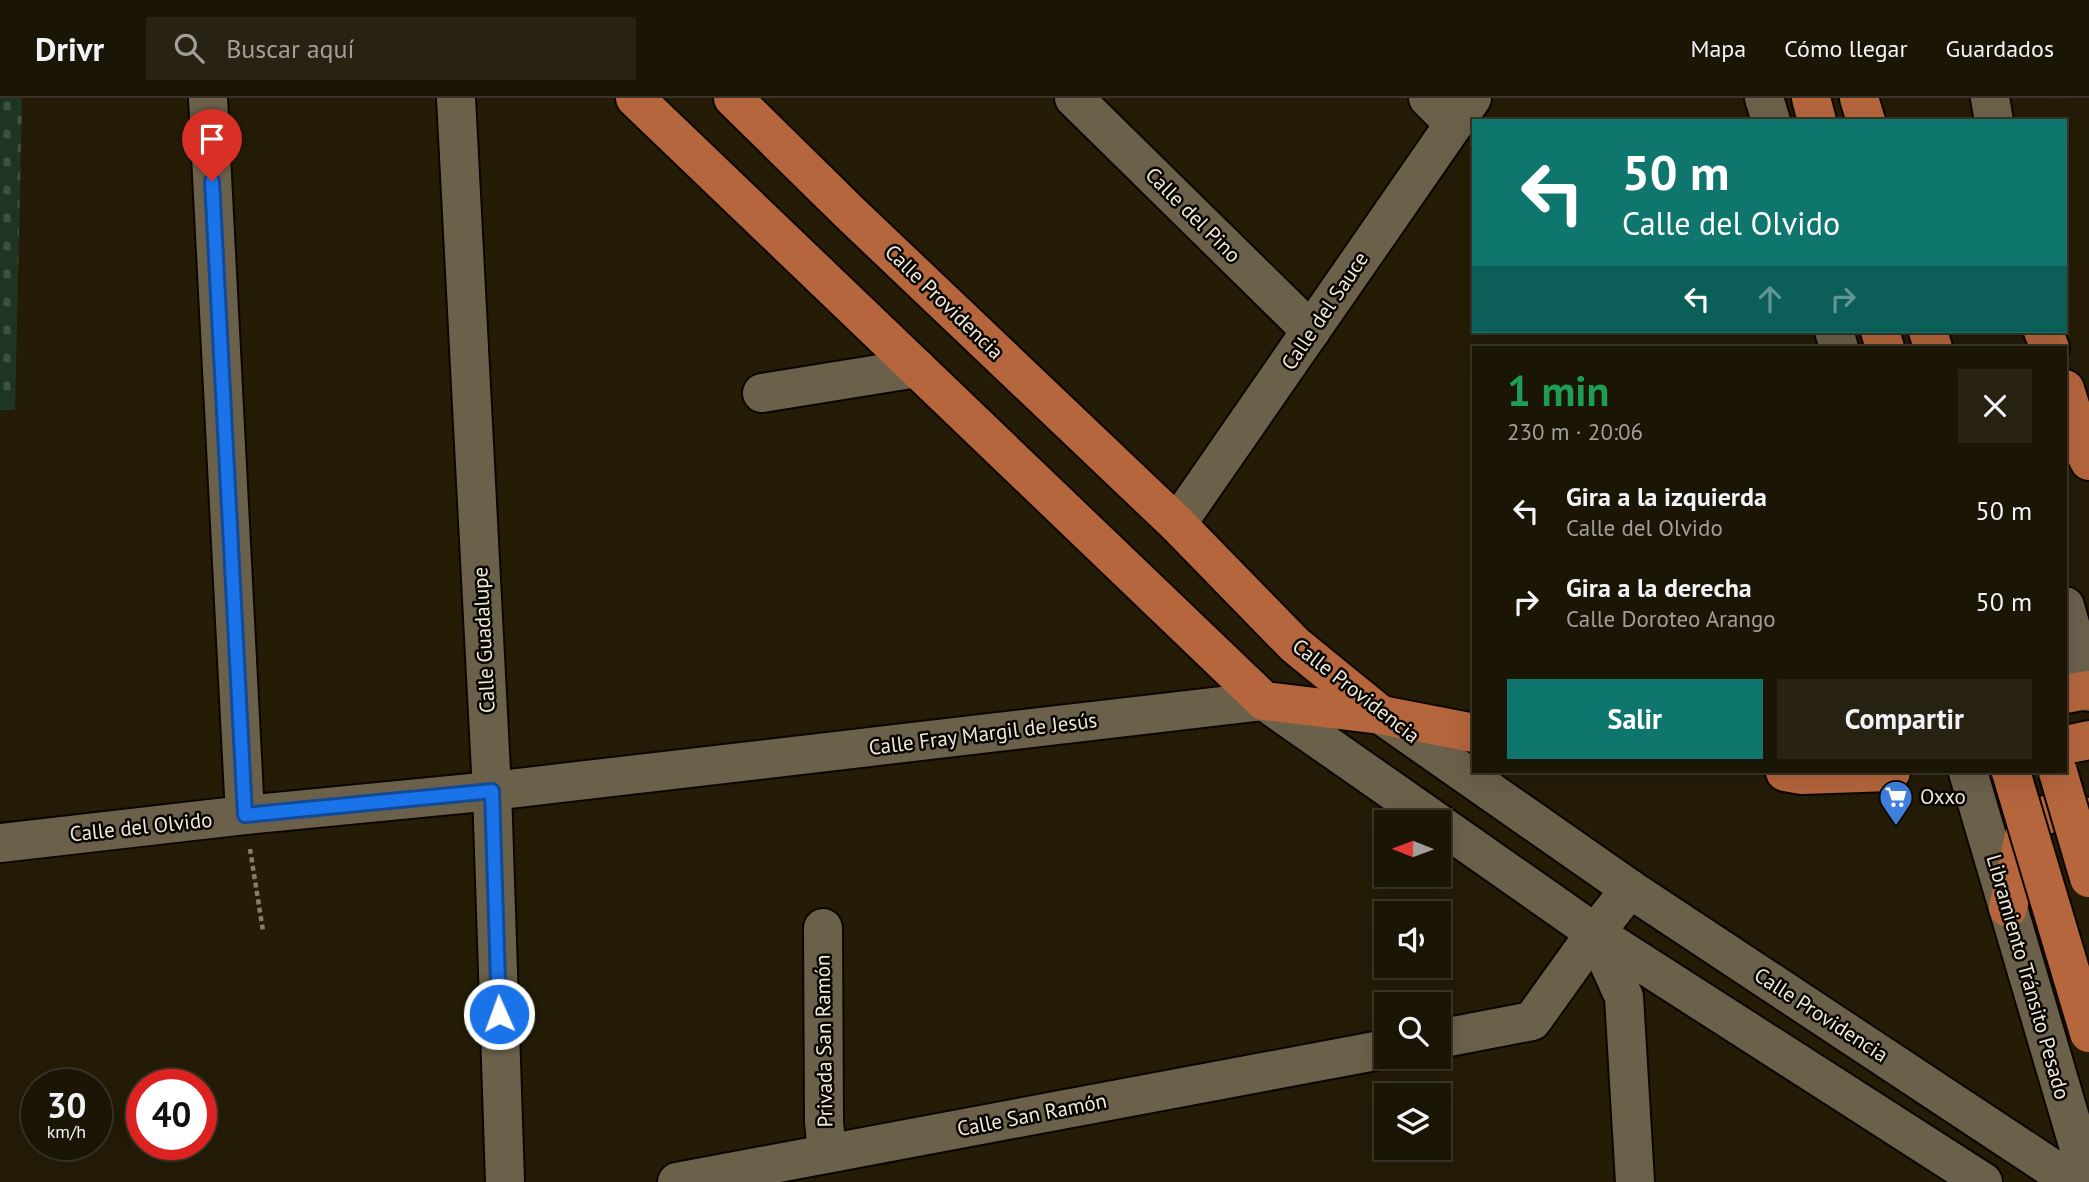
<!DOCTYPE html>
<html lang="es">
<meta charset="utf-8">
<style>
body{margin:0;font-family:"PT Sans",sans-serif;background:#282213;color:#f1f3f6;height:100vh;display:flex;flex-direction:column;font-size:26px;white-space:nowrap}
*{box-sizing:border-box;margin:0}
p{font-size:23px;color:#a09f9a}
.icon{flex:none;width:38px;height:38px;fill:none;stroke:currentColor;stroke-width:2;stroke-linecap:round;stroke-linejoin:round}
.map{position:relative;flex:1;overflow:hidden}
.sheet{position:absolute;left:1472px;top:248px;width:595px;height:427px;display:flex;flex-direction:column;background:#1b1505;border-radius:0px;box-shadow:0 7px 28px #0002,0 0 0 2px #393427}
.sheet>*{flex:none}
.banner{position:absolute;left:1472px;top:21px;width:595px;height:214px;border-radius:0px;box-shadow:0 7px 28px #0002,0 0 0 2px #393427;background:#0f766e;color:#fff;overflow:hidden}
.needle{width:46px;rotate:271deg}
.controls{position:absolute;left:1374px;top:712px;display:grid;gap:14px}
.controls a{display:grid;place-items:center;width:77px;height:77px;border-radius:0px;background:#1b1505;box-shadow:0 7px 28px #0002,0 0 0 2px #393427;font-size:35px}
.speed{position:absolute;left:21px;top:971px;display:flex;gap:14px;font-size:35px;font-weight:700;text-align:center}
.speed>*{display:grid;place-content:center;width:91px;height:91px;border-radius:50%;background:#1b1505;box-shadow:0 7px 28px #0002,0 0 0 2px #393427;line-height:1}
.speed small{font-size:18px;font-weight:400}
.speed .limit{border:10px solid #d22;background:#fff;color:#111}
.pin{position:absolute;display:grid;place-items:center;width:60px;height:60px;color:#fff;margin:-72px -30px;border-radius:50% 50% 50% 0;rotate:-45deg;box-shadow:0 0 7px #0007}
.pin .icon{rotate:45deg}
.me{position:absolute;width:77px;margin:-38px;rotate:358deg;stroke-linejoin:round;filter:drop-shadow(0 0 5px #0008)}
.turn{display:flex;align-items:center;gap:24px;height:147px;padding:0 35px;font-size:32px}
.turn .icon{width:91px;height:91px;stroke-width:2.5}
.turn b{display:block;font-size:49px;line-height:60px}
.lanes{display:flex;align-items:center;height:66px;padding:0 35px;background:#0003;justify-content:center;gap:35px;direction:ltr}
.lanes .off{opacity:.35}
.round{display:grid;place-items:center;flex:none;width:74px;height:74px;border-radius:0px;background:#282213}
.headline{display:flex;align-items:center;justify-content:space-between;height:119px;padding:0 35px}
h1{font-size:42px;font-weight:600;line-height:52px;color:#1e9e55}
.cta{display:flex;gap:14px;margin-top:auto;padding:14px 35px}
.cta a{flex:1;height:80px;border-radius:0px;background:#0f766e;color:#fff;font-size:28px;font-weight:600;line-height:80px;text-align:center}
.cta a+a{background:#282213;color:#f1f3f6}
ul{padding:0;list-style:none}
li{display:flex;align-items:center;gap:21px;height:91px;padding:0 35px}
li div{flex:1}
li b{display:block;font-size:26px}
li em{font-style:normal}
header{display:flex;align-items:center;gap:42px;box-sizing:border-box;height:98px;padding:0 35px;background:#1b1505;border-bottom:2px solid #393427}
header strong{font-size:33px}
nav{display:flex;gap:38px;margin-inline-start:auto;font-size:24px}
.search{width:490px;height:63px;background:#282213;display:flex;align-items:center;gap:18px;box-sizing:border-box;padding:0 24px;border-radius:0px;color:#a09f9a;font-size:26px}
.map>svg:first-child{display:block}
</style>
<header>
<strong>Drivr</strong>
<div class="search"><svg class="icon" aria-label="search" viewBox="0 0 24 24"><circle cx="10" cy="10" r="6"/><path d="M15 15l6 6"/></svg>Buscar aquí</div>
<nav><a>Mapa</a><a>Cómo llegar</a><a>Guardados</a></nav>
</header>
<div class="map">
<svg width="2089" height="1084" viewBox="0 0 2089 1084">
<defs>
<pattern id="cemetery-stones" width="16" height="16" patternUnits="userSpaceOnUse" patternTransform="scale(1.75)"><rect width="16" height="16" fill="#1e3523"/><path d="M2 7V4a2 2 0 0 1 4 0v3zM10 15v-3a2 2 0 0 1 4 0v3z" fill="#3f5242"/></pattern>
</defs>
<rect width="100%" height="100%" fill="#241c07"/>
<polygon fill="url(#cemetery-stones)" points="0,0 22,0 15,312 0,312"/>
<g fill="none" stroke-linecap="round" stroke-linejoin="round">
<defs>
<g id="minor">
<polyline points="208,0 245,717"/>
<polyline points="456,0 492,693 505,1084"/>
<polyline points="1074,0 1311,233"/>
<polyline points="1428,0 1453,25"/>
<polyline points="1764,0 1771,23"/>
<polyline points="1990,0 1994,23"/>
<polyline points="1834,233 1839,250"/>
<polyline points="762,295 917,270"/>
<polyline points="1177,426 1472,0"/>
<polyline points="2065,508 2089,594"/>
<polyline points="1381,617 1630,791 2073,1084"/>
<polyline points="1968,674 2089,1084"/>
<polyline points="1438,725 1595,835 1983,1084"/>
<polyline points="0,745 245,717 492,693 1264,603 1437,724"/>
<polyline points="1630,791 1595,835 1624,899 1635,1084"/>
<polyline points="823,830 824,1024 827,1055"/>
<polyline points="1438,941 1532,923 1595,835"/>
<polyline points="677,1084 1386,951"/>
</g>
<g id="major">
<polyline points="635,0 1264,603 1381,617 1474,635"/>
<polyline points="733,0 849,114 1177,426 1295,547 1381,617"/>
<polyline points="1811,0 1817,23"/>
<polyline points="1859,0 1866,23"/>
<polyline points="1880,233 1885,250"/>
<polyline points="1928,233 1933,250"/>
<polyline points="2043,233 2050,250"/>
<polyline points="2065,291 2084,352 2089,363"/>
<polyline points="2065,596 2088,592"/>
<polyline points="2065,647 2089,642"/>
<polyline points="1785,674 1802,677 1891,674"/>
<polyline points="2008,810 2025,733 2043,718 2055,714 2074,715 2089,720"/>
</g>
</defs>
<use href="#minor" stroke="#0d0600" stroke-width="42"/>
<use href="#major" stroke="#0d0600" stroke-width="42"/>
<polyline stroke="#847d6b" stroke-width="4.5" stroke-dasharray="5 3.5" stroke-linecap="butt" points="250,751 263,833"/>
<use href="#minor" stroke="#6b614b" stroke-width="38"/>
<use href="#major" stroke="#b5663d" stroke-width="38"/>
<defs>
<g id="major-bridge">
<polyline points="2011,674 2089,935"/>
<polyline points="2058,674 2089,780"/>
</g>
</defs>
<use href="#major-bridge" stroke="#0d0600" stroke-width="42" stroke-linecap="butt"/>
<use href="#major-bridge" stroke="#b5663d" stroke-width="38"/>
</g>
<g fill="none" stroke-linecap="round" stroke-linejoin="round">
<defs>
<polyline id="route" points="212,83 245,717 492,693 499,916"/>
</defs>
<use href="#route" stroke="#114b97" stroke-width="18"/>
<use href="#route" stroke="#1a73e8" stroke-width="12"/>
</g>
<defs>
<symbol id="supermarket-pin" viewBox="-11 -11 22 30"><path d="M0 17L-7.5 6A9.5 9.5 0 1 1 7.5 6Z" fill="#3f7fe0" stroke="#0a0702"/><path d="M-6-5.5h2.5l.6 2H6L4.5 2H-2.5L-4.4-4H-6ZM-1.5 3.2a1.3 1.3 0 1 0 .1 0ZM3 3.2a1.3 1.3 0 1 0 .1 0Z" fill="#fff"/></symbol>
</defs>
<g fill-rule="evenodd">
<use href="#supermarket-pin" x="1877" y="680" width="38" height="52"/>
</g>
<g text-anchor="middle" stroke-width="5" stroke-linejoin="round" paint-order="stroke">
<g font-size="21" fill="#efe9dc" stroke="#0a0702">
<text transform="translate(1193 117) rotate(45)" y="7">Calle del Pino</text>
<text transform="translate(944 204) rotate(44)" y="7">Calle Providencia</text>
<text transform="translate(1325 213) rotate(-56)" y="7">Calle del Sauce</text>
<text transform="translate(484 542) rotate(-93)" y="7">Calle Guadalupe</text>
<text transform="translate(1356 593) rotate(38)" y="7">Calle Providencia</text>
<text transform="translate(983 636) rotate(-7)" y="7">Calle Fray Margil de Jesús</text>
<text transform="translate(141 729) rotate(-6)" y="7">Calle del Olvido</text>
<text transform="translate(2028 879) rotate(74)" y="7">Libramiento Tránsito Pesado</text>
<text transform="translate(1821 917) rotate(33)" y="7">Calle Providencia</text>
<text transform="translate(824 943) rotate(-91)" y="7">Privada San Ramón</text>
<text transform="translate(1032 1017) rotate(-11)" y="7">Calle San Ramón</text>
</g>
<g font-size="21" fill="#efe9dc" stroke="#0a0702" text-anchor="start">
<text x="1920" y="706">Oxxo</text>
</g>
</g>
</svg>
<div class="controls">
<a><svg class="needle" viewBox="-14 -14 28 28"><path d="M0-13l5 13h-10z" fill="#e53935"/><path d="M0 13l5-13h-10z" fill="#a09f9a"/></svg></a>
<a><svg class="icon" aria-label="sound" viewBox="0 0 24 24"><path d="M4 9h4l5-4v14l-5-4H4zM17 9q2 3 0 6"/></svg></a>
<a><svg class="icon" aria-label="search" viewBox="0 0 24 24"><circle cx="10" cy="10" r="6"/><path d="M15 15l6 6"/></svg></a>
<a><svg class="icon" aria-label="layers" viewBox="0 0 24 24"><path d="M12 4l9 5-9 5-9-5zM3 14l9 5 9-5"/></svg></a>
</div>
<div class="speed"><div>30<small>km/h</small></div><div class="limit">40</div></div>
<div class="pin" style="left:212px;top:83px;background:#d93025"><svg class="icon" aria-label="arrive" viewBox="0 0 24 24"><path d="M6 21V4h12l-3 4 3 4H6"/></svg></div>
<svg class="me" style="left:499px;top:916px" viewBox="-20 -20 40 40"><circle r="17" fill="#1a73e8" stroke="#fff" stroke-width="3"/><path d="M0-11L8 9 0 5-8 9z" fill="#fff"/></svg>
<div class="banner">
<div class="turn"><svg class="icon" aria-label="left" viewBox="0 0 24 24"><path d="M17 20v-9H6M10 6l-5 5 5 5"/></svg><div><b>50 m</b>Calle del Olvido</div></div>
<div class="lanes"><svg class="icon" aria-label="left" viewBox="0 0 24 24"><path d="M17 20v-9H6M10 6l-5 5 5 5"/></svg><svg class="icon off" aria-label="ahead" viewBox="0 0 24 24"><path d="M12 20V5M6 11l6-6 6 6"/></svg><svg class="icon off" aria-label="right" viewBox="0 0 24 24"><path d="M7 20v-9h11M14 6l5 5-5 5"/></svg></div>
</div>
<section class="sheet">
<div class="headline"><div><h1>1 min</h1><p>230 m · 20:06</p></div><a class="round"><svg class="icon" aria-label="close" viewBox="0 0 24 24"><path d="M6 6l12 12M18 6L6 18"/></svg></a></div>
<ul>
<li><svg class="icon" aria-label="left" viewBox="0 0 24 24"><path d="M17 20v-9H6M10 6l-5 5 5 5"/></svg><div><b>Gira a la izquierda</b><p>Calle del Olvido</p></div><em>50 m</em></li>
<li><svg class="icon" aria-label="right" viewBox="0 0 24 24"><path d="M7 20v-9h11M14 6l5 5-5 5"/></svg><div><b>Gira a la derecha</b><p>Calle Doroteo Arango</p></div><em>50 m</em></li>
</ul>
<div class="cta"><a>Salir</a><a>Compartir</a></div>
</section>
</div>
